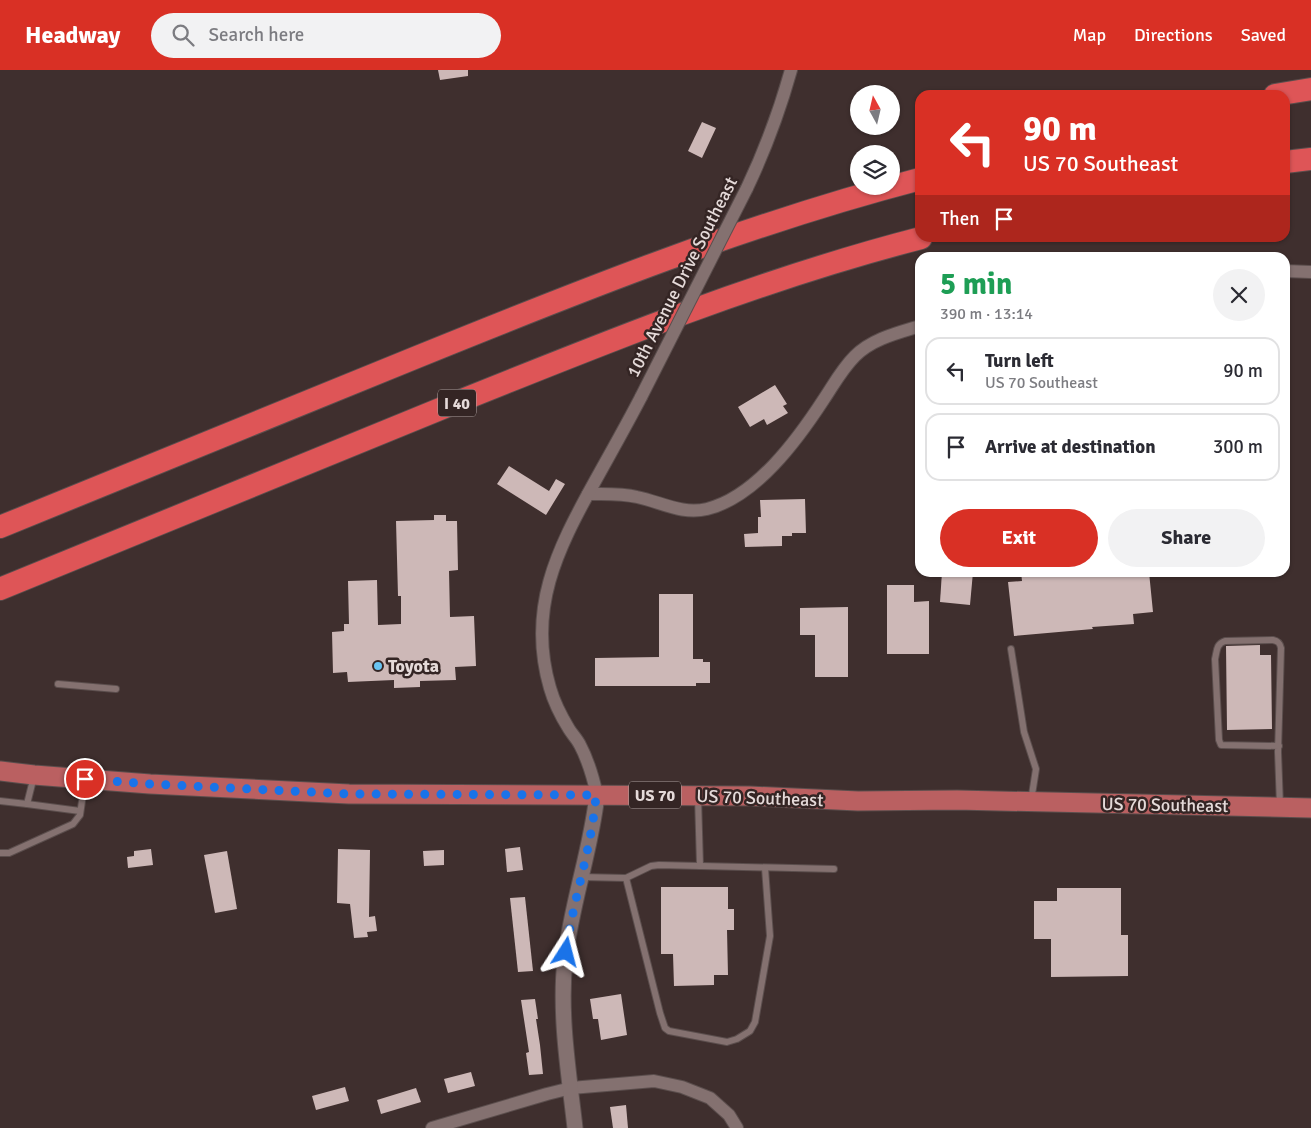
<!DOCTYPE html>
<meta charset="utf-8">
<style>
body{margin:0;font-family:Signika,sans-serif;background:#f2f2f3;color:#2b2b33;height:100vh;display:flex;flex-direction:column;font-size:19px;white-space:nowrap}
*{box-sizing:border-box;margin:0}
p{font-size:16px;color:#7c7c81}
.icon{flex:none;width:28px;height:28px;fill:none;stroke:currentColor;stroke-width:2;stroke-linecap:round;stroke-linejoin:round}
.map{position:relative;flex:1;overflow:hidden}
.panel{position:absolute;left:915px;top:182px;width:375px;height:325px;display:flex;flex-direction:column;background:#fff;border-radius:15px;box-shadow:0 1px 4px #0004}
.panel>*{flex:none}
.guide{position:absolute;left:915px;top:20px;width:375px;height:152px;border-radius:15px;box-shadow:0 1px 4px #0004;background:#d93025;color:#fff;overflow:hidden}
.needle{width:32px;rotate:352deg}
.buttons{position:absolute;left:850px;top:15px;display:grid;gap:10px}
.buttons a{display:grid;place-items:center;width:50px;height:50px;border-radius:50%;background:#fff;box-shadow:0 1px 4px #0004;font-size:25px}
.pin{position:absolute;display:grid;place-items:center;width:42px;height:42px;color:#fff;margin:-21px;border:2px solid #fff;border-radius:50%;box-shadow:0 1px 5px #0007}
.me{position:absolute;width:55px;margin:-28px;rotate:9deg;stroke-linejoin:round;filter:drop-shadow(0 0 4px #0008)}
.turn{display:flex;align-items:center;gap:18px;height:105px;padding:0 25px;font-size:22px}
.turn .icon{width:65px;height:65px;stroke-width:2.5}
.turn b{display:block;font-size:35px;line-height:42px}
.then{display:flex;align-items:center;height:48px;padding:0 25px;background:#0003;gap:10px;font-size:19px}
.round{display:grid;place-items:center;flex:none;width:52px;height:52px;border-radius:26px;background:#f2f2f3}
.head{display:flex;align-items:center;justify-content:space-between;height:85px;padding:0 25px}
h1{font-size:30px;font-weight:700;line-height:38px;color:#1e9e55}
.primary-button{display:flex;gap:10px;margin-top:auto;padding:10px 25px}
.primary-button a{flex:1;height:58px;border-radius:30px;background:#d93025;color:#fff;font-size:20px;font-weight:700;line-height:58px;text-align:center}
.primary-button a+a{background:#f2f2f3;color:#2b2b33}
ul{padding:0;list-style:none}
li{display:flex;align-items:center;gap:15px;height:68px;margin:0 10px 8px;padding:0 15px;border:2px solid #e1e1e2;border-radius:15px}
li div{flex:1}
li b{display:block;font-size:19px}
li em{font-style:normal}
header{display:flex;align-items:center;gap:30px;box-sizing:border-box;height:70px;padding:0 25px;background:#d93025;color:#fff}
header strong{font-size:24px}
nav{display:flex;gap:28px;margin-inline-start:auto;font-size:18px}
.search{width:350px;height:45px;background:#f2f2f3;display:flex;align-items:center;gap:12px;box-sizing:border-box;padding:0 18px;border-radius:28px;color:#7c7c81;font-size:19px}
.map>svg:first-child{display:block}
</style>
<header>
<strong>Headway</strong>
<div class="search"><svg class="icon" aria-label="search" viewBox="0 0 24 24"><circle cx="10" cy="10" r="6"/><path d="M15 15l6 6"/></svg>Search here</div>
<nav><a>Map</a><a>Directions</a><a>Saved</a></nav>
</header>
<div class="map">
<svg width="1311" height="1058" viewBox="0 0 1311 1058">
<rect width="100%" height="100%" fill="#3f2f2e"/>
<g fill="#cdb8b7">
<polygon points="438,0 468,0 468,6 440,10"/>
<polygon points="702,52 716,58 702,88 688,81"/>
<polygon points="775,315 787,334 783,336 788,343 767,355 764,349 750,357 738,337"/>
<polygon points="509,396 549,421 556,409 565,414 546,445 497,414"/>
<polygon points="805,429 806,463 792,463 792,466 782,466 782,476 745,477 744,464 758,463 758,447 761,447 760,430"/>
<polygon points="434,445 446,445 446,451 457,451 458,500 449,501 450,547 474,546 476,596 455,597 456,610 420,611 420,617 394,618 394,610 348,612 347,602 333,603 332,562 344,561 344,554 349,554 348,511 377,510 378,555 401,554 401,526 398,526 396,451 434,450"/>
<polygon points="942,502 973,502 970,535 940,532"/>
<polygon points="1021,502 1149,502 1153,542 1133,544 1134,554 1092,557 1093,559 1014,566 1008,512 1022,511"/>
<polygon points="887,515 914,515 914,532 929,531 929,584 887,584"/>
<polygon points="659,524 693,524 693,589 703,589 703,592 710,592 710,613 696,613 696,616 595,616 595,588 659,587"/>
<polygon points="848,537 848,607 815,607 815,565 800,565 800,538"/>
<polygon points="1260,575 1260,585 1271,585 1272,659 1227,660 1226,576"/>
<polygon points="520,777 523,800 507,802 505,779"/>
<polygon points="151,779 153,795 128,798 127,787 134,786 134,781"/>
<polygon points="338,779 370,780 369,847 375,846 377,861 367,862 368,867 354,868 350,834 337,833"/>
<polygon points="444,780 444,795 424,796 423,781"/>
<polygon points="227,781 237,839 215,843 204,785"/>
<polygon points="661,817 728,817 728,839 734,839 734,860 727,860 728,905 714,905 714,915 674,916 673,884 661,884"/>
<polygon points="1057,818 1121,818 1121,865 1128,865 1128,906 1051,907 1051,869 1034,869 1034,831 1057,831"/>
<polygon points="525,827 533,901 518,902 510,828"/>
<polygon points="621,924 627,965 601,970 598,949 593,949 590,929"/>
<polygon points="535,929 538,949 536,949 540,975 543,1004 529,1005 526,983 529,982 521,930"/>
<polygon points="471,1002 475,1016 448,1023 444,1009"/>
<polygon points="345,1017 349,1031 316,1040 312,1026"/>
<polygon points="416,1018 421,1032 381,1044 377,1030"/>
<polygon points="626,1035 628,1058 613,1058 610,1037"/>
</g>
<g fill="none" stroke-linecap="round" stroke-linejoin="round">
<defs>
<g id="service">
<polyline points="1011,579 1024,662 1036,699 1031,731"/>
<polyline points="58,614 116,619"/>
<path d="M1279 676 1221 675 1219 670 1215 589C1217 581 1216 574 1225 571L1273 570C1278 571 1280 573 1281 578L1278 682 1280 736"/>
<polyline points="698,727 700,796"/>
<polyline points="0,731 27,734 34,706"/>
<polyline points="27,734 80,741"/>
<polyline points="0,783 9,783 73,754 80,745 85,710"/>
<polyline points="581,807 626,808 651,796 659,795 834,799"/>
<polyline points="626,808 660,943 665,958 669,961 727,972 737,969 750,961 755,952 770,866 765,798"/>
</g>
<g id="minor">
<path d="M747 118C766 78 779 43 791 0"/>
<polyline points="1285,201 1311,202"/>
<path d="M588 424C604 424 621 423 637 427 661 432 682 445 707 439 756 427 798 369 824 329 834 314 842 299 855 286 872 269 897 263 920 256"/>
<path d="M597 725C593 707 588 690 580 675 577 669 572 664 569 659 561 646 554 632 550 618 527 539 557 480 594 413 610 384 626 356 641 327"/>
<polyline points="432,1058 547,1024 571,1018 654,1011 682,1017 710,1028 729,1045 737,1058"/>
</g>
<path id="tertiary" d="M575 1058C569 1004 559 945 565 890 571 834 591 781 597 725"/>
<polyline id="primary" points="0,701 34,705 150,714 349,724 749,726 858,731 957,730 1311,738"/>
<g id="motorway">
<polyline points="1275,25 1311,19"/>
<polyline points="1285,92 1311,89"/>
<path d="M0 457C139 401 278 344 417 287 582 220 747 154 920 109"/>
<path d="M0 519C148 458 297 398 445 337 601 274 758 210 921 168"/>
</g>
</defs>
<use href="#service" stroke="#5b4e4d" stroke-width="8"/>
<use href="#minor" stroke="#5b4e4d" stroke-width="14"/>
<use href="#tertiary" stroke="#5b4e4d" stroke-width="17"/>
<use href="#primary" stroke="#5b4e4d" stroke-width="21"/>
<use href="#motorway" stroke="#5b4e4d" stroke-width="24"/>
<use href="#service" stroke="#847170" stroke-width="6"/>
<use href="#minor" stroke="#847170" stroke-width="12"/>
<use href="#tertiary" stroke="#847170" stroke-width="15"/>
<use href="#primary" stroke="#ba6061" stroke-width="19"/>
<use href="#motorway" stroke="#de5557" stroke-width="22"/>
<defs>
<polyline id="minor-bridge" points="641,327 747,118"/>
</defs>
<use href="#minor-bridge" stroke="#5b4e4d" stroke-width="14" stroke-linecap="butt"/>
<use href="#minor-bridge" stroke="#847170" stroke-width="12"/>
</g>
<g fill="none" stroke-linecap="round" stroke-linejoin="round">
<path stroke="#1a73e8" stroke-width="9" stroke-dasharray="0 16.2" d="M85 709 150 714 349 724 596 725C592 778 573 829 566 882"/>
</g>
<circle fill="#69c3f1" stroke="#342524" stroke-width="2" cx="378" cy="596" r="5"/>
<g text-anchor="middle" stroke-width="5" stroke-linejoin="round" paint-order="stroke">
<g fill="#342524" stroke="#b0a4a3" stroke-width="1">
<rect x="438" y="319.5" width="38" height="27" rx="4"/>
<rect x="629" y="711.5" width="52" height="27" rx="4"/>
</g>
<g font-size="16" font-weight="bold" fill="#e5dad9">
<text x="457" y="339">I 40</text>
<text x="655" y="731">US 70</text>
</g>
<g font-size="18" fill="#e5dad9" stroke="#342524">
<text transform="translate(682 207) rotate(-63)" y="6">10th Avenue Drive Southeast</text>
<text transform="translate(760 728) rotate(2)" y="6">US 70 Southeast</text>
<text transform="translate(1165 735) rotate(1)" y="6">US 70 Southeast</text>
</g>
<g font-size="18" font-weight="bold" fill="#e5dad9" stroke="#342524" text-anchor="start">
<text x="388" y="602">Toyota</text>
</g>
</g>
</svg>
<div class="buttons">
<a><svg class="needle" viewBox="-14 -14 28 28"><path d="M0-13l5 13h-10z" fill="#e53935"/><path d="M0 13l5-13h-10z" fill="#7c7c81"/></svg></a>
<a><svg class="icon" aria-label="layers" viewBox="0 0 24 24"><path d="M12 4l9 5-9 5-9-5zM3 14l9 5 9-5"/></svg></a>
</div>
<div class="pin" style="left:85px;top:709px;background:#d93025"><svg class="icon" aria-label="arrive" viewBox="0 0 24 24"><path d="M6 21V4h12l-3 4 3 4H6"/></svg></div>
<svg class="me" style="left:566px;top:882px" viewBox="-20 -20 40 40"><path d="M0-17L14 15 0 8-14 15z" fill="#1a73e8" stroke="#fff" stroke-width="4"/></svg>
<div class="guide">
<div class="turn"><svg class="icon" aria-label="left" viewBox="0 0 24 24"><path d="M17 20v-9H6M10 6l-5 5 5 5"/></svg><div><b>90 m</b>US 70 Southeast</div></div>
<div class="then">Then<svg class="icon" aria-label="arrive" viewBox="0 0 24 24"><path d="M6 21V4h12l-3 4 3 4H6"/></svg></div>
</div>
<section class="panel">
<div class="head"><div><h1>5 min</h1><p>390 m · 13:14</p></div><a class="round"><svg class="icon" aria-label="close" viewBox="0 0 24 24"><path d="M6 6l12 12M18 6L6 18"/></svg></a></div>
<ul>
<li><svg class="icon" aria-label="left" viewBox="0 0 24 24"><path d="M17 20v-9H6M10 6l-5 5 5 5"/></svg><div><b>Turn left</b><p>US 70 Southeast</p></div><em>90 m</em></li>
<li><svg class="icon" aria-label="arrive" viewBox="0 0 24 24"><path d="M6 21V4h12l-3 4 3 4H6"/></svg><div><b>Arrive at destination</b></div><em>300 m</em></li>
</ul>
<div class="primary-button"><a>Exit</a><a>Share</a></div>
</section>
</div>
